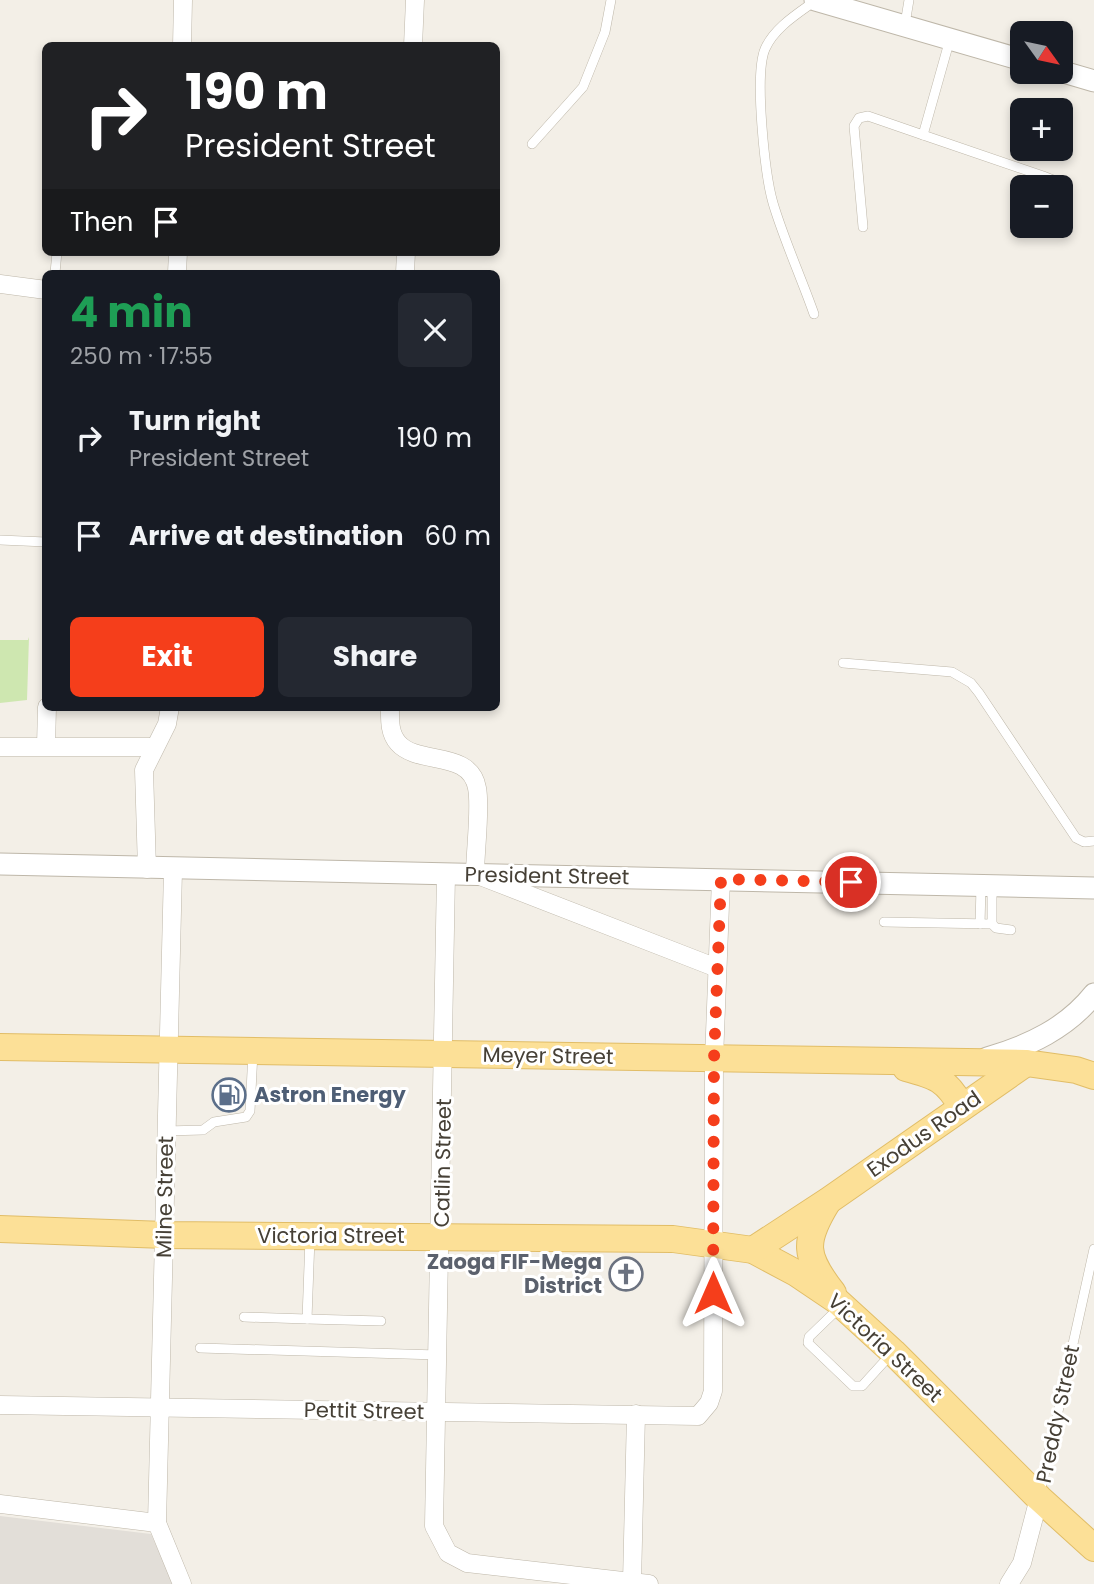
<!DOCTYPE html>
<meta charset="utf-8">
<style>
body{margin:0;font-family:Poppins,sans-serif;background:#242831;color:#f1f3f6;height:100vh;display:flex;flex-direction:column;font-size:26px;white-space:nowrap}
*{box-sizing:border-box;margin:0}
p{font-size:23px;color:#9ea1a6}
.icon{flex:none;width:38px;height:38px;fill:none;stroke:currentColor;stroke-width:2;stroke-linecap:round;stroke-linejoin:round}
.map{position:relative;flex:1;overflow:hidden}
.panel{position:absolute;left:42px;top:270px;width:458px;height:441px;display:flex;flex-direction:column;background:#171b24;border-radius:10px;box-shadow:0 4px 10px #0003}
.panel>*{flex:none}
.banner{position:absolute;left:42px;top:42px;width:458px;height:214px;border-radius:10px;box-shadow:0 4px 10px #0003;background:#202124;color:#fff;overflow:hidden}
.needle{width:46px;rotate:123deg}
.controls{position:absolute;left:1010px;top:21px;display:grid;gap:14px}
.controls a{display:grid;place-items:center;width:63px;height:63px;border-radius:10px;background:#171b24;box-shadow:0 4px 10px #0003;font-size:35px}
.pin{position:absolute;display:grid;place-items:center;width:60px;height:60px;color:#fff;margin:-30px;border:4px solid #fff;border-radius:50%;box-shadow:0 2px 7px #0007}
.me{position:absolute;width:77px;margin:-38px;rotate:0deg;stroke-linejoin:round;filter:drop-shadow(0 0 5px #0008)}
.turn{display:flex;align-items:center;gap:24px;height:147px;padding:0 28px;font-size:32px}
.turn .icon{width:91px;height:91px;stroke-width:2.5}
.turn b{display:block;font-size:49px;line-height:60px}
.then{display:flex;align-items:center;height:66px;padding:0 28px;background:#0003;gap:14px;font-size:26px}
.round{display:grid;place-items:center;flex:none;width:74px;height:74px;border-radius:10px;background:#242831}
.headline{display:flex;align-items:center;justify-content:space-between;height:119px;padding:0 28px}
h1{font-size:42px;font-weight:700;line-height:52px;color:#1e9e55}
.cta{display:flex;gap:14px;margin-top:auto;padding:14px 28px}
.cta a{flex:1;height:80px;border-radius:10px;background:#f53e1b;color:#fff;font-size:28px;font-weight:700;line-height:80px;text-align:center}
.cta a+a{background:#242831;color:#f1f3f6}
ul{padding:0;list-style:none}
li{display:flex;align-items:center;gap:21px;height:98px;padding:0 28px}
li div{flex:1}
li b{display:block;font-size:26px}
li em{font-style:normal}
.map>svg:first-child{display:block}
</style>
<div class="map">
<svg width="1094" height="1584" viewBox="0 0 1094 1584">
<rect width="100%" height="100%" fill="#f3efe7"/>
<polygon fill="#e2ded8" points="0,1516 151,1534 173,1584 0,1584"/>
<polygon fill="#cee7b0" points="29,637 27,700 0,703 0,640 28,640"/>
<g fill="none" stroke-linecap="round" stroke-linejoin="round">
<defs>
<g id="service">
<polyline points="905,24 909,0"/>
<polyline points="923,135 1043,176 1053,180 1059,187"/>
<polyline points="532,144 583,87 605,32 611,0"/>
<polyline points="1060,191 1065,221"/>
<polyline points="863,227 854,126 859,118 868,116 923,135 950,39"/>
<polyline points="55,273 57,252"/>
<path d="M814 314C801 277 784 240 773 203 765 175 754 75 765 49 774 28 797 14 815 1"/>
<polyline points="0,540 46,542"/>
<polyline points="843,663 952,672 971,683 979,693 1076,838 1084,842 1094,841"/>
<polyline points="992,886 992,924"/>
<polyline points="884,922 992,924 996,928 1011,930"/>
<polyline points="980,924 981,887"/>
<polyline points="166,1131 203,1130 214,1122 246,1117 250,1111 253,1052"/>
<polyline points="839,1308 809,1337 808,1343 853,1386 862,1386 892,1353"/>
<polyline points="244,1317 307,1319 310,1238"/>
<polyline points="307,1319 381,1321"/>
<polyline points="200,1348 438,1355"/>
<polyline points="1040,1493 1094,1249"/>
</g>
<g id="minor">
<polyline points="182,46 183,0"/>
<polyline points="413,46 415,0"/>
<polyline points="177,273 178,252"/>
<polyline points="405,273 406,252"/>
<polyline points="0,284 46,290"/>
<path d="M390 707C390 719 389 733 398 743 418 766 470 749 477 788 481 807 475 853 475 874L717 968"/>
<polyline points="46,746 47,707"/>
<polyline points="0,747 153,747"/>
<polyline points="147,869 144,770 167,724 170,707"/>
<polyline points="173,870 157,1523 182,1584"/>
<polyline points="446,874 434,1526 448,1553 467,1563 649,1584"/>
<polyline points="0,1405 698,1416 709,1403 713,1391 714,1059 721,879"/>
<polyline points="0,1504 157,1523"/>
<polyline points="632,1582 636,1414"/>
<polyline points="1009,1584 1022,1563 1039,1498"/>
</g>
<g id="tertiary">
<polyline points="815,0 1022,60"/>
<polyline points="1060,71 1094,81"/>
<polyline points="0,864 1094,888"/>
<path d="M987 1058C1029 1046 1067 1028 1094 994"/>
</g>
<g id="primary">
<polyline points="0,1047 1026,1063 1076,1070 1094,1076"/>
<path d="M906 1068C936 1076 946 1079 962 1107"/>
<path d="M827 1203C803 1242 804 1256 833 1293"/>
<polyline points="0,1229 165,1235 673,1239 753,1250 796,1273 836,1300 893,1352 1039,1498 1094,1548"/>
<polyline points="753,1250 828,1201 1026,1063"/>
</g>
</defs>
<use href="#service" stroke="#beb7a9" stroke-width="10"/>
<use href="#minor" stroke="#beb7a9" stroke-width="19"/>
<use href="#tertiary" stroke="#beb7a9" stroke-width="23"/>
<use href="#primary" stroke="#e1bd67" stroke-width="28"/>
<use href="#service" stroke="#fff" stroke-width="9"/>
<use href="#minor" stroke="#fff" stroke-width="18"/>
<use href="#tertiary" stroke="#fff" stroke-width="21"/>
<use href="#primary" stroke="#fce097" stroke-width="26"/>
</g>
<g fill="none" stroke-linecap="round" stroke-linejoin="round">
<polyline stroke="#f53e1b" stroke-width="12" stroke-dasharray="0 21.6" points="713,1293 714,1059 721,879 851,882"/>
</g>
<defs>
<symbol id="fuel-ring" viewBox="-11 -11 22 22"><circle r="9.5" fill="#fff" stroke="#5c6f8a" stroke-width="1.5"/><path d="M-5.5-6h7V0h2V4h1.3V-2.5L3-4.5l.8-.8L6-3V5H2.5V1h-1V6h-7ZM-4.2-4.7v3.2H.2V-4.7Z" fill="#5c6f8a"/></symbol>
<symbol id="church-ring" viewBox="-11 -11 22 22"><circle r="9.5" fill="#fff" stroke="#6b7280" stroke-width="1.5"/><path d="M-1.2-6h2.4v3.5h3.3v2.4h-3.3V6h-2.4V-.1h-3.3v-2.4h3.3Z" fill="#6b7280"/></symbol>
</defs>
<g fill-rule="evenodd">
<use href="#fuel-ring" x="210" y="1076" width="38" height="38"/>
<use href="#church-ring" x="607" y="1255" width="38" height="38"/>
</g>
<g text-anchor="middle" stroke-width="6" stroke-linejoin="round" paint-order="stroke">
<g font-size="21" fill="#464036" stroke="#fff">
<text transform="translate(547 876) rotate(1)" y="7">President Street</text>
<text transform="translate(548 1056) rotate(1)" y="7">Meyer Street</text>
<text transform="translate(924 1134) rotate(-35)" y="7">Exodus Road</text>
<text transform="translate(443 1163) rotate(-89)" y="7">Catlin Street</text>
<text transform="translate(165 1197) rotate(-89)" y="7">Milne Street</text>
<text x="331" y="1243">Victoria Street</text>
<text transform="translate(885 1348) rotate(43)" y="7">Victoria Street</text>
<text transform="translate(364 1411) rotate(1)" y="7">Pettit Street</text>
<text transform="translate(1058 1414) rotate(-78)" y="7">Preddy Street</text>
</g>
<g font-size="21" font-weight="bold" fill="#4e5e75" stroke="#fff" text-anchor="start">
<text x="254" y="1102">Astron Energy</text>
</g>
<g font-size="21" font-weight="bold" fill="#5b616d" stroke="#fff" text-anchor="end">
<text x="602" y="1269">Zaoga FIF-Mega<tspan x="602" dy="24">District</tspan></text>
</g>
</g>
</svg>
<div class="controls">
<a><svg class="needle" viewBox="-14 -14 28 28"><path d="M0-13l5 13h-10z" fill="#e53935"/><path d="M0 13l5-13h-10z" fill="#9ea1a6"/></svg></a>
<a>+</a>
<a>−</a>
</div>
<div class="pin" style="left:851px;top:882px;background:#d93025"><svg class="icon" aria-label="arrive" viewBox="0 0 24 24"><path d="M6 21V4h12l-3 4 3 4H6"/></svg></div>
<svg class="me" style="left:713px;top:1293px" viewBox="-20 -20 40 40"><path d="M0-17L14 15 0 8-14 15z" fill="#f53e1b" stroke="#fff" stroke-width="4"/></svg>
<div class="banner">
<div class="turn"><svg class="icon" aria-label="right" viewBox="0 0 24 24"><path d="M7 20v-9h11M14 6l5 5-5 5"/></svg><div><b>190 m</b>President Street</div></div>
<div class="then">Then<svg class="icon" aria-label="arrive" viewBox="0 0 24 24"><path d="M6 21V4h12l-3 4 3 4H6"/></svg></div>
</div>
<section class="panel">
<div class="headline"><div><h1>4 min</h1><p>250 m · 17:55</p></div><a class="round"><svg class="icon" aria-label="close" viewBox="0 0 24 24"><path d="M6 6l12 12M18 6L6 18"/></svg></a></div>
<ul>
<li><svg class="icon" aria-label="right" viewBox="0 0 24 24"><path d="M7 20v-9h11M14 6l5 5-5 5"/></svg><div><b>Turn right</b><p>President Street</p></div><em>190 m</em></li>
<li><svg class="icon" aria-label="arrive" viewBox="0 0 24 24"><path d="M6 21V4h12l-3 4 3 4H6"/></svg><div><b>Arrive at destination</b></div><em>60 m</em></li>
</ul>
<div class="cta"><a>Exit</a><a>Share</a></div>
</section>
</div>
